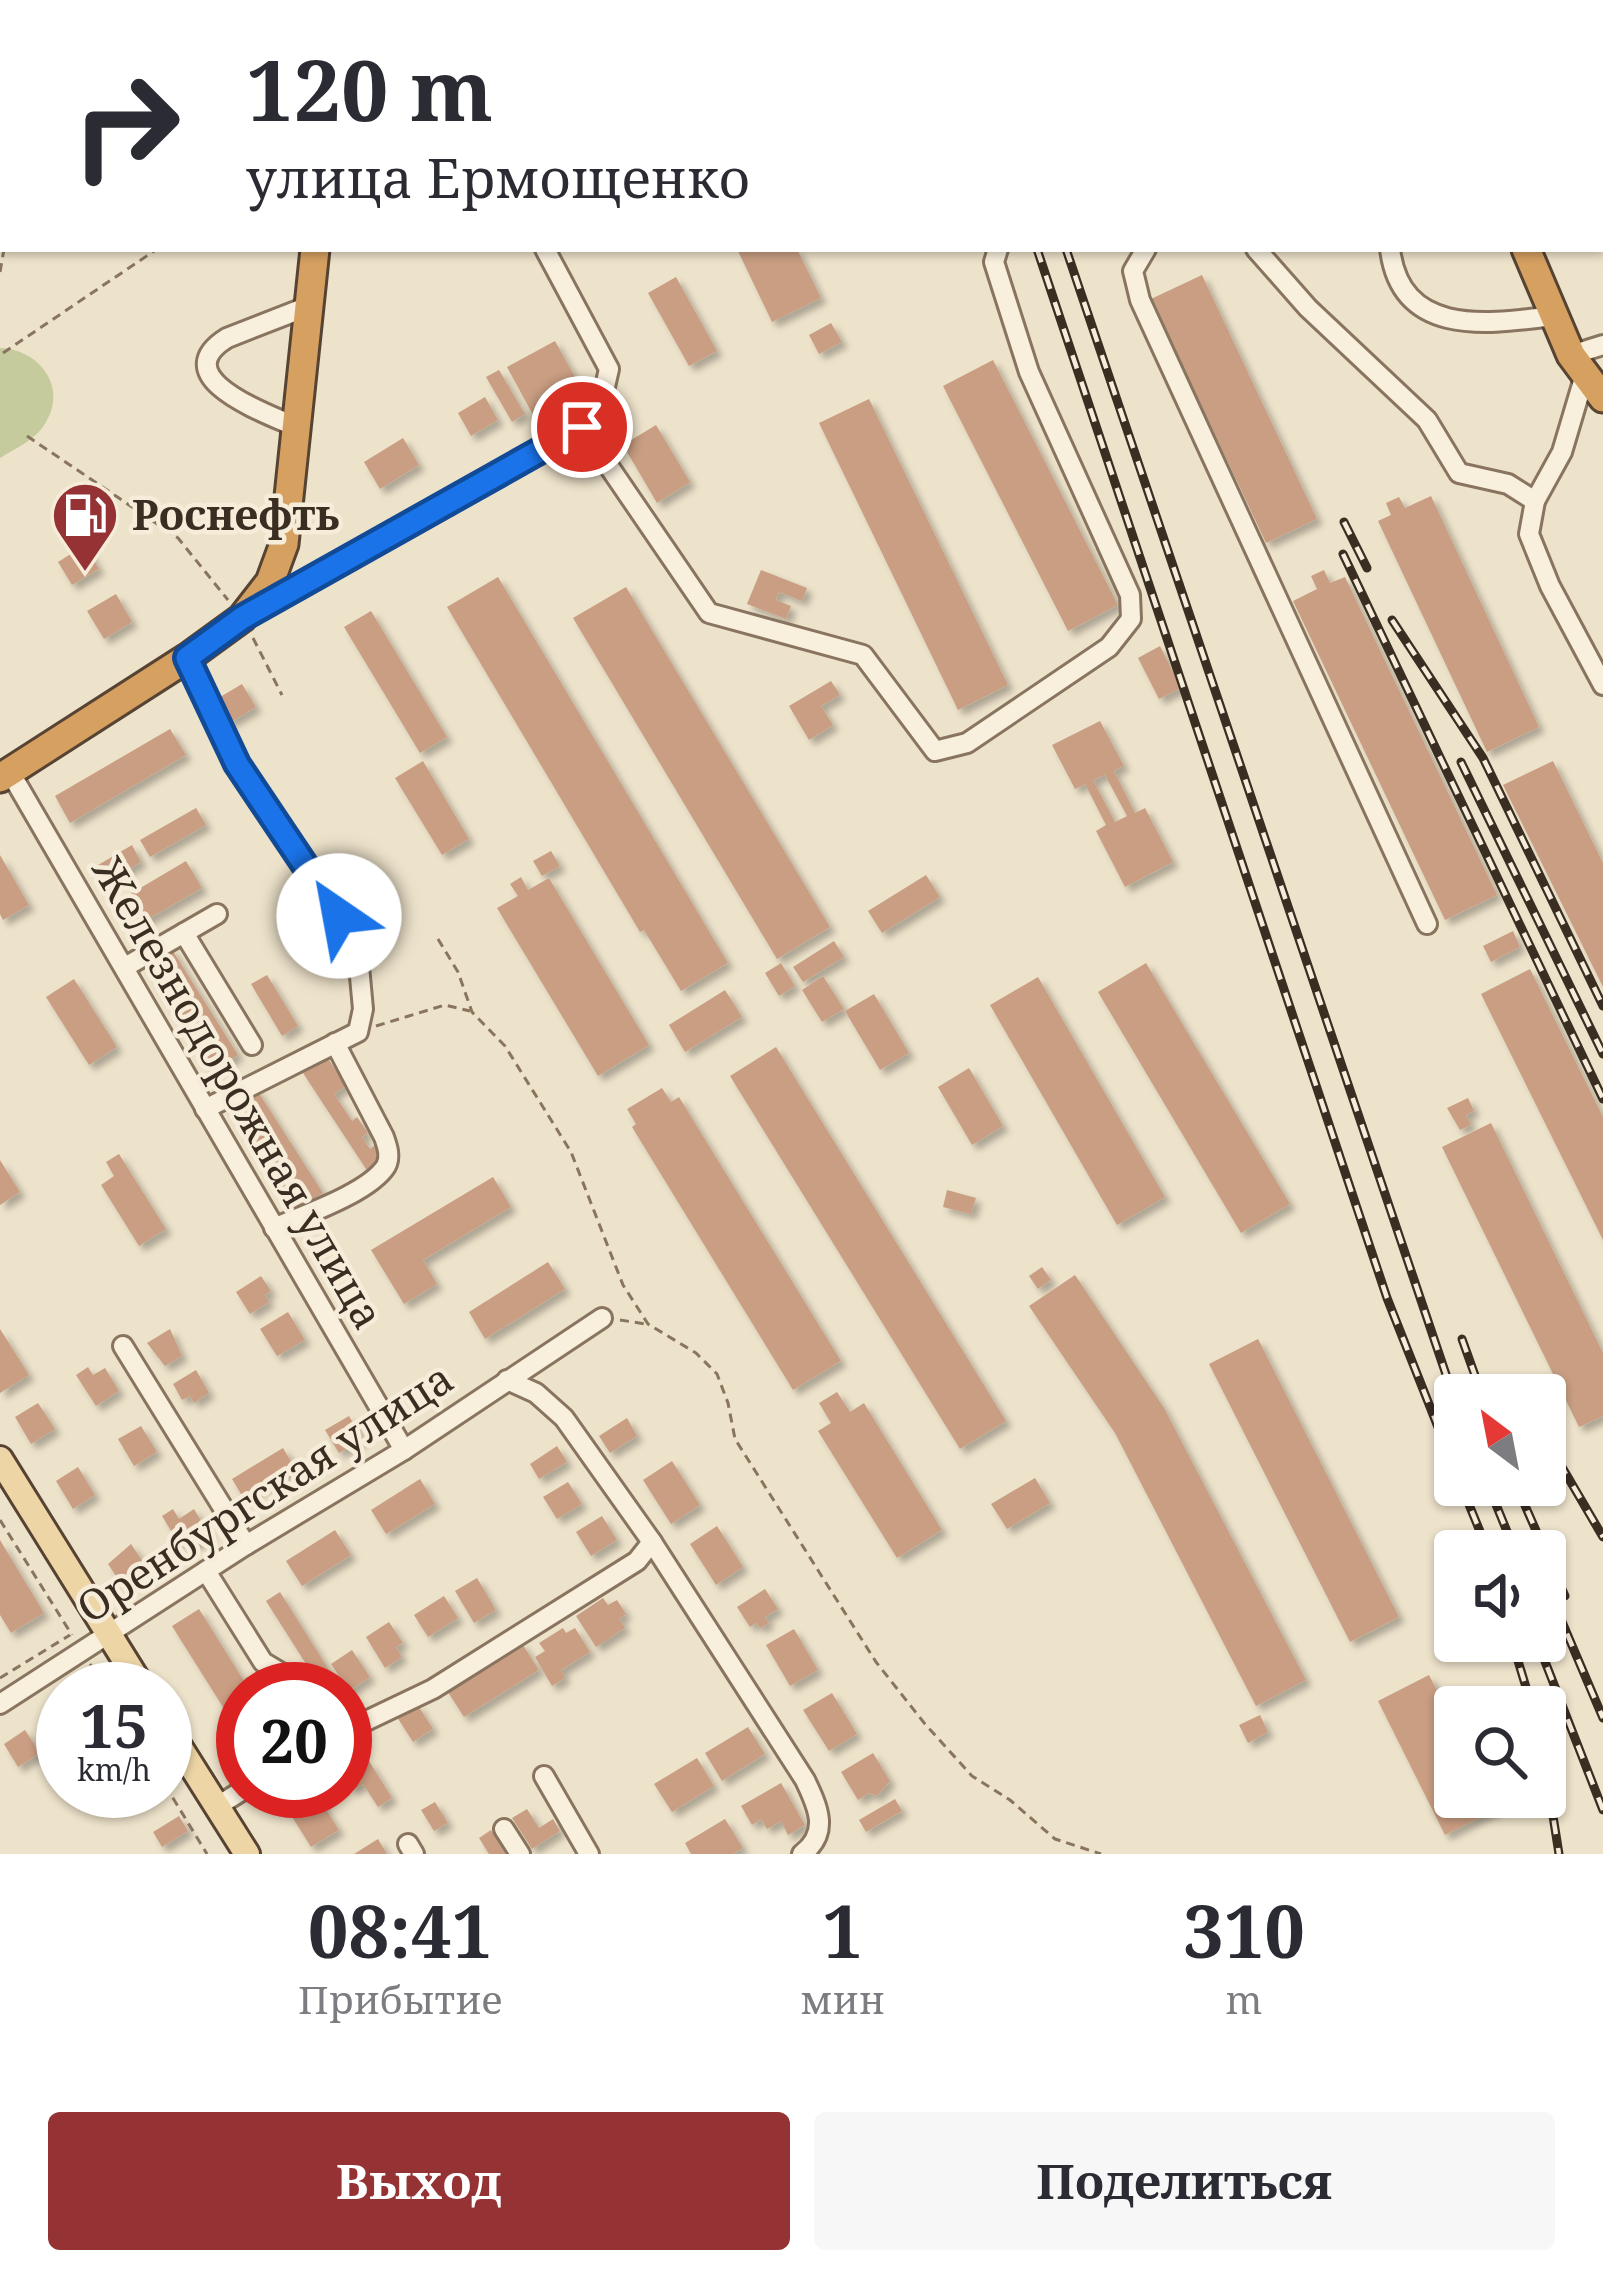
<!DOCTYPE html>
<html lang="ru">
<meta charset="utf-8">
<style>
body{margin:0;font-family:"Noto Serif",serif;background:#f7f7f7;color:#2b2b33;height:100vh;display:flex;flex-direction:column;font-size:45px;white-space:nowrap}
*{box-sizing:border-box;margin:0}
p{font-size:39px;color:#7c7c81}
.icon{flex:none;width:66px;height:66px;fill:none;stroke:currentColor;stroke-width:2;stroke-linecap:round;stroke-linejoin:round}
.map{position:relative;height:1854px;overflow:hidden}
.side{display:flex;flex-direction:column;background:#fff;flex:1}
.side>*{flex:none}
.hud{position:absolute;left:0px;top:0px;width:1605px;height:252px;box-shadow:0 3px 9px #0004;background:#fff;color:#2b2b33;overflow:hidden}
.needle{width:78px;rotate:328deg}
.buttons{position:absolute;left:1434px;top:1374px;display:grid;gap:24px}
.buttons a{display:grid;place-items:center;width:132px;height:132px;border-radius:12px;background:#fff;box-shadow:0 3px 9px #0004;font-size:60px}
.speed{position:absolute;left:36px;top:1662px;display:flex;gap:24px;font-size:60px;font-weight:700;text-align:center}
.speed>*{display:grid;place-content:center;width:156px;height:156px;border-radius:50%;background:#fff;box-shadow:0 3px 9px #0004;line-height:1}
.speed small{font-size:30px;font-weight:400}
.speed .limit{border:18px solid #d22;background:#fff;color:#111}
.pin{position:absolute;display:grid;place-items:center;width:102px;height:102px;color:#fff;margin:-51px;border:6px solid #fff;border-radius:50%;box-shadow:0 3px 12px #0007}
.me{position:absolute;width:132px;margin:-66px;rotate:327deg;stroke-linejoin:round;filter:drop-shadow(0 0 9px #0008)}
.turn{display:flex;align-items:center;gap:42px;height:252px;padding:0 48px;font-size:54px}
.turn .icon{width:156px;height:156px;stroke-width:2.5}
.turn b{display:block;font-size:84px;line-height:102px}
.eta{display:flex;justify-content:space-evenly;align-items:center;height:204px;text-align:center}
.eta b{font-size:72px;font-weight:700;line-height:84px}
.primary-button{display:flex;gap:24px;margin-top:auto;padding:24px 48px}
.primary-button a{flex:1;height:138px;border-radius:12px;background:#953234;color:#fff;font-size:48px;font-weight:700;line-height:138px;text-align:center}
.primary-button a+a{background:#f7f7f7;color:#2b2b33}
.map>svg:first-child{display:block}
</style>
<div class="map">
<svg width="1603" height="1854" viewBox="0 0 1603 1854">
<defs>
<filter id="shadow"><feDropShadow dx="5.5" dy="5.5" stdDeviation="3" flood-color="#0004"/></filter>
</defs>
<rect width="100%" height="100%" fill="#ede2ca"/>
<path fill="#c6cb9e" d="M0 348C38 349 68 386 46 422 37 439 16 448 0 458Z"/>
<g fill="#c99e82" fill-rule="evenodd" filter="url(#shadow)">
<polygon points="737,249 797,249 821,298 772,322"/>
<polygon points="1202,275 1317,519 1266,543 1151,299"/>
<polygon points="676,277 717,351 689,366 648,293"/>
<polygon points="831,323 842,342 819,354 809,335"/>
<polygon points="555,341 575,377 539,396 551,417 538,424 507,367"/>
<polygon points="993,360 1118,605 1068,631 943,386"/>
<polygon points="499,370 525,414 512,422 486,377"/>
<polygon points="485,397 498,420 471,436 458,413"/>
<polygon points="869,399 1008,685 958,710 819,423"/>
<polygon points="656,425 690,482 657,503 623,445"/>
<polygon points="403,438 419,465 380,489 364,462"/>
<polygon points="1431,496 1539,727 1487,752 1378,521 1391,515 1386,503 1399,497 1405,508"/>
<polygon points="85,545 99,569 72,585 58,562"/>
<polygon points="761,570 807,588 802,601 779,592 776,600 791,606 786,619 747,604"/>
<polygon points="1324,570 1330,583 1345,577 1497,895 1445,920 1293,601 1317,589 1311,576"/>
<polygon points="498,577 728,963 681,991 644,930 640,932 447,607"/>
<polygon points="626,587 830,927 777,959 573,618"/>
<polygon points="116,594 132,622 104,639 87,611"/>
<polygon points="371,611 447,737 420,753 344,627"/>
<polygon points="1160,646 1181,688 1159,699 1138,658"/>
<polygon points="831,681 840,695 821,706 833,725 809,740 789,706"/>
<polygon points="242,684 256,707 229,723 215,700"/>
<path d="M1100 721 1124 766 1114 771 1135 813 1145 808 1173 862 1125 887 1096 831 1106 825 1085 784 1075 789 1052 745ZM1105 775 1127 816 1115 822 1093 780Z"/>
<polygon points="170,729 186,755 70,823 55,796"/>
<polygon points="423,761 469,839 442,855 395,778"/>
<polygon points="1553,761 1603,863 1603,987 1503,785"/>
<polygon points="196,808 206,825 150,857 140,840"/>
<polygon points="132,845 141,862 103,885 93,868"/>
<polygon points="551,851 560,866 542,876 533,861"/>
<polygon points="0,855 29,905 3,920 0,914"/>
<polygon points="186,861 202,888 131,929 115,903"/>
<polygon points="926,875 940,897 882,933 868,911"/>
<polygon points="521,877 528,890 549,878 649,1045 598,1076 497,908 518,896 510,884"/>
<polygon points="1513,931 1520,947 1491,962 1483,946"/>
<polygon points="834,941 844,957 803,982 793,967"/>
<polygon points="171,948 238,1055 211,1072 144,965"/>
<polygon points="781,963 795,986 779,996 765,973"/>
<polygon points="1146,963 1290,1204 1241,1233 1098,992"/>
<polygon points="1530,969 1603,1117 1603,1240 1481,994"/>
<polygon points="267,975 298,1026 282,1036 251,984"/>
<polygon points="823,976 844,1009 822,1022 802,990"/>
<polygon points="1038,977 1165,1197 1117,1225 990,1005"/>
<polygon points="74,979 117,1047 89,1065 46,997"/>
<polygon points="725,990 742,1017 685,1052 669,1025"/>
<polygon points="874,994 909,1053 880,1070 845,1011"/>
<polygon points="776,1047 1006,1421 960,1449 730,1076"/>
<polygon points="327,1057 346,1086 334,1094 352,1121 357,1117 368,1133 362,1137 370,1149 375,1145 385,1162 368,1172 303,1073"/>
<polygon points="969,1068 1003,1126 972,1145 938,1087"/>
<polygon points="255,1087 323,1193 294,1211 225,1105"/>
<polygon points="662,1088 671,1102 679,1097 841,1361 793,1390 632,1127 636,1124 627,1109"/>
<polygon points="1468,1098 1474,1111 1466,1115 1471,1125 1460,1130 1447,1108"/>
<polygon points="1491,1123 1603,1353 1603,1416 1579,1427 1442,1147"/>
<polygon points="119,1154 166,1229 139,1246 101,1185 114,1176 106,1162"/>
<polygon points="0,1160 20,1192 0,1205"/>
<polygon points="493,1177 511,1207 423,1260 437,1284 404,1304 371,1250"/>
<polygon points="947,1190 976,1198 971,1214 943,1207"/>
<polygon points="548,1262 565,1289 485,1339 469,1312"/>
<polygon points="1042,1267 1051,1280 1038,1289 1029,1276"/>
<polygon points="1075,1275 1164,1408 1306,1680 1256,1706 1115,1433 1029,1306"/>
<polygon points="261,1276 271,1291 265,1295 269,1302 250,1314 236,1292"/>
<polygon points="288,1312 305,1340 277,1356 260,1329"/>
<polygon points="0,1329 29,1375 0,1393"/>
<polygon points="170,1329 182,1356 165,1366 147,1343"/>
<polygon points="1258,1339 1399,1617 1350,1642 1209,1364"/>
<polygon points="88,1367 93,1375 105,1368 119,1391 96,1406 76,1375"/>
<polygon points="196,1370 209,1393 194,1403 190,1396 182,1400 173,1384"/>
<polygon points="837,1392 850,1412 864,1403 942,1530 897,1558 818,1431 831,1423 819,1403"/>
<polygon points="38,1403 55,1429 31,1444 15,1417"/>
<polygon points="349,1416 363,1439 339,1453 325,1430"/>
<polygon points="627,1418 637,1436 610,1453 599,1436"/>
<polygon points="141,1426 157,1452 134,1466 118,1439"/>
<polygon points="557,1446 567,1462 539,1479 530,1464"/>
<polygon points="283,1448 295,1468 244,1499 232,1479"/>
<polygon points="672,1461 700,1505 671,1524 643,1480"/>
<polygon points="78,1467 95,1495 73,1509 56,1481"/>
<polygon points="1035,1478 1050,1503 1007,1529 991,1504"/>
<polygon points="420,1479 435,1504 386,1534 371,1510"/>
<polygon points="568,1482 582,1504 557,1519 543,1497"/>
<polygon points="173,1509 179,1519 194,1509 210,1536 191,1546 187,1539 179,1544 162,1516"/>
<polygon points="602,1516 617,1540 591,1556 576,1532"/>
<polygon points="717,1526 743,1567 716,1585 690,1544"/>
<polygon points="335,1530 351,1555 302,1586 286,1561"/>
<polygon points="0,1540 44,1613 11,1633 0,1615"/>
<polygon points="131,1544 149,1571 124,1588 108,1564"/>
<polygon points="477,1578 496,1610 474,1623 455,1591"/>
<polygon points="765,1589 778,1609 765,1617 769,1623 760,1628 756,1623 750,1627 737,1607"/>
<polygon points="280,1592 341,1689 322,1689 266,1601"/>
<polygon points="444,1596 458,1618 428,1637 414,1615"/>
<polygon points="603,1598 608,1605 617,1600 626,1614 619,1619 625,1628 596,1647 576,1616"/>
<polygon points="199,1609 249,1689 243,1689 243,1739 172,1626"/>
<polygon points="389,1622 403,1643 396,1647 402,1657 385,1668 366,1637"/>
<polygon points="563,1628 566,1633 575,1628 590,1652 561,1670 565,1678 552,1686 535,1657 545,1651 539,1643"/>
<polygon points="794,1629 818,1670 790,1686 766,1645"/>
<polygon points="521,1642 539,1670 464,1717 446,1689"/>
<polygon points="352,1650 370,1677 349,1691 331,1664"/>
<polygon points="1429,1675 1455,1726 1455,1797 1491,1797 1497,1809 1445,1835 1378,1701"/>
<polygon points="832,1693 857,1734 829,1751 803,1710"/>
<polygon points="417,1704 433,1729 413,1742 397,1717"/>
<polygon points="1260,1715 1268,1732 1248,1743 1239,1725"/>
<polygon points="748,1727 765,1754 722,1781 705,1753"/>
<polygon points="25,1730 40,1753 18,1767 4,1744"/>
<polygon points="873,1753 890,1781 877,1796 869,1793 858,1800 841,1772"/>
<polygon points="697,1758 714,1786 672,1812 654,1784"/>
<polygon points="369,1761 392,1798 378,1807 363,1784 352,1791 345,1779"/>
<polygon points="781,1783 805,1825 788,1835 781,1821 767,1829 761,1819 752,1825 741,1806"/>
<polygon points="276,1791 314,1791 339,1830 311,1847"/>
<polygon points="895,1799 902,1811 866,1832 859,1820"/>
<polygon points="435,1802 448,1823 434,1831 421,1810"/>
<polygon points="527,1809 539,1828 553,1819 560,1831 532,1849 512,1818"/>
<polygon points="179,1816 188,1831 162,1847 153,1832"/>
<polygon points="725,1819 743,1848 733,1854 691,1854 685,1843"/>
<polygon points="491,1830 506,1854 489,1854 479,1838"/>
<polygon points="378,1839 387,1854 354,1854"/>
</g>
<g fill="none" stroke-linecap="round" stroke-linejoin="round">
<defs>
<g id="minor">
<polyline points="411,0 413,3"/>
<polyline points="1229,0 1232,3"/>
<polyline points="1476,0 1477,3"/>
<polyline points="1602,8 1603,7"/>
<polyline points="1602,56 1603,56"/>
<polyline points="1146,249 1133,271 1140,300 1427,924"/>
<polyline points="1256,249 1308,308 1427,420 1459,473 1508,484 1535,501"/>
<path d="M1390 249C1401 338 1488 324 1554 316"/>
<polyline points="1571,355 1603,345"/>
<polyline points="1584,378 1562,452 1535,501 1529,534 1550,586 1603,685"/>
<path d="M296 427C269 414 163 378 227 338L309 306"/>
<polyline points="582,427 709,613 863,655 935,751 967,743 1109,647 1131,619 1130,595 1029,372 994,262 998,249"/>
<polyline points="251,613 582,427 601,404 609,369 545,249"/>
<polyline points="187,658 237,764 357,945 363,1009 358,1032 205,1109"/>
<polyline points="10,772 404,1450"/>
<polyline points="184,933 252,1045"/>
<polyline points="125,967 217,914"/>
<path d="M274 1228C303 1215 369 1193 386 1166 391 1156 387 1146 384 1137L335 1043"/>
<polyline points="123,1346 246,1545"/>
<path d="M507 1380 536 1393 564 1418 652 1542 805 1780C818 1807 830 1833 802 1854"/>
<polyline points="206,1571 263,1662 283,1674 293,1689"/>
<polyline points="0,1704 246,1545 404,1450 602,1318"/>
<polyline points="345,1731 433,1689 637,1561 652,1542"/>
<polyline points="544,1776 589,1854"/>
<polyline points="216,1807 243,1790"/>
<polyline points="504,1829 520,1854"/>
<polyline points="408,1844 414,1854"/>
</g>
<g id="major">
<polyline points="0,1459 143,1689"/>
<polyline points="165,1724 247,1854"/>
</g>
<g id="highway">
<polyline points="326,0 328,3"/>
<polyline points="1400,0 1402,3"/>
<polyline points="369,3 370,0"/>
<polyline points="1526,249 1571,355 1603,398"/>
<polyline points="0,778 187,658 242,618 270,582 284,544 315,249"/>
</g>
</defs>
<use href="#minor" stroke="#89755f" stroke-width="24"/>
<use href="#major" stroke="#574333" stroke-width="30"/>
<use href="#highway" stroke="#574333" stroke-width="33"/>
<g stroke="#89755f" stroke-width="3" stroke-dasharray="9 6" stroke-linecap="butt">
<polyline points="27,3 28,0"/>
<polyline points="215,3 218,0"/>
<polyline points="0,57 3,56"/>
<polyline points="0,272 4,249"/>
<polyline points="3,353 157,249"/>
<polyline points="27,436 178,538 228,600"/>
<polyline points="253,638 282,695"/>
<polyline points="438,939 458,972 472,1012 505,1046 571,1152 623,1285 648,1324 696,1353 717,1374 728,1403 735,1439 876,1662 925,1724 972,1776 1010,1800 1055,1839 1101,1854"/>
<polyline points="376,1026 445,1005 470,1011"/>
<polyline points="620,1320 646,1324"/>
<polyline points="0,1520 72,1635"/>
<polyline points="90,1664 106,1689"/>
<polyline points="0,1678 70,1635"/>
<polyline points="165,1785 207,1854"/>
</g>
<use href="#minor" stroke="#f8efdd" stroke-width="18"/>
<use href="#major" stroke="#edd5a5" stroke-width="24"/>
<use href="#highway" stroke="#d6a061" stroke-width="27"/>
<defs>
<g id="rail">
<polyline points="957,0 958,3"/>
<polyline points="989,0 990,3"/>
<polyline points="1018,0 1018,3"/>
<polyline points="1037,249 1387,1298 1455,1470"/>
<polyline points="1066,249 1455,1401"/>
<polyline points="1344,522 1367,568"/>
<polyline points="1343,554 1603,1099"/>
<polyline points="1392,620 1483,758 1603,1006"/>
<polyline points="1461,762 1603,1054"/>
<polyline points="1462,1339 1482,1395"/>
<polyline points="1559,1462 1603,1537"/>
<polyline points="1461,1485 1488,1551"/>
<polyline points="1488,1485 1515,1551"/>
<polyline points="1516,1485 1545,1551"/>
<polyline points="1545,1551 1565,1596"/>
<polyline points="1545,1582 1603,1718"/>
<polyline points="1512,1641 1532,1707"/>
<polyline points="1537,1641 1603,1810"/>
<polyline points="1545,1765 1559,1854"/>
</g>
</defs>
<use href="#rail" stroke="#3a2d22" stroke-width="9"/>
<use href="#rail" stroke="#f5ecd9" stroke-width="4.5" stroke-dasharray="14" stroke-linecap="butt"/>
</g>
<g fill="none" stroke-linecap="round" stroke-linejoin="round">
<defs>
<polyline id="route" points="339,916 237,764 187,658 242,618 582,427"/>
</defs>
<use href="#route" stroke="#114b97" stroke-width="30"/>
<use href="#route" stroke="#1a73e8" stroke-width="21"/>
</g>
<defs>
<symbol id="fuel-pin" viewBox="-11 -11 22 30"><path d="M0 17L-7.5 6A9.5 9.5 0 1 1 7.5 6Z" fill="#953234" stroke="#f5ecd9"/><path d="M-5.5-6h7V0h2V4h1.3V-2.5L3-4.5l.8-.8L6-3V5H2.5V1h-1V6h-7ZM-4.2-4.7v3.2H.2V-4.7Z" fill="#fff"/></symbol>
</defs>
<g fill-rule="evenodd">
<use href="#fuel-pin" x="47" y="477" width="76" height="104"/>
</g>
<g text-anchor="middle" stroke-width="9" stroke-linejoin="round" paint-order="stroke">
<g font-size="42" font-weight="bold" fill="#3a2d22" stroke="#f5ecd9" text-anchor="start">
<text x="132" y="530">Роснефть</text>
</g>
<g font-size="42" fill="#3a2d22" stroke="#f5ecd9">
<text transform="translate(238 1093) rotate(60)" y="15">Железнодорожная улица</text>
<text transform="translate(265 1493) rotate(-33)" y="15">Оренбургская улица</text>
</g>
</g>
</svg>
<div class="buttons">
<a><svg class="needle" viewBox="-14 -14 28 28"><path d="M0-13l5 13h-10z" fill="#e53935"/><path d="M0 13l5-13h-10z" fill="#7c7c81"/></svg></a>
<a><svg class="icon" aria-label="sound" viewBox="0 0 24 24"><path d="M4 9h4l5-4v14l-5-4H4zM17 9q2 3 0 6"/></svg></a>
<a><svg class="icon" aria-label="search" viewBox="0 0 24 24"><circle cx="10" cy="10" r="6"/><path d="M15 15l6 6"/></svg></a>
</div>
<div class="speed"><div>15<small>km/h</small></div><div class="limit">20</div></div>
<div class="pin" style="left:582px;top:427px;background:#d93025"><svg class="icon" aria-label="arrive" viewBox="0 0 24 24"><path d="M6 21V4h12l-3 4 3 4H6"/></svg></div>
<svg class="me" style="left:339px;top:916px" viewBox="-20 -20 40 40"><circle r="19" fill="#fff"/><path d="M0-13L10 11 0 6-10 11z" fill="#1a73e8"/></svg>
<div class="hud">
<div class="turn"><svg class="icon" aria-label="right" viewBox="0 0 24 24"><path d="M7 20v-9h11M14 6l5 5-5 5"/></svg><div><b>120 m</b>улица Ермощенко</div></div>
</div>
</div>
<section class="side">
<div class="eta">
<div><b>08:41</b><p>Прибытие</p></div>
<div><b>1</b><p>мин</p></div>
<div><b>310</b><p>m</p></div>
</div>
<div class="primary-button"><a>Выход</a><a>Поделиться</a></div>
</section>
